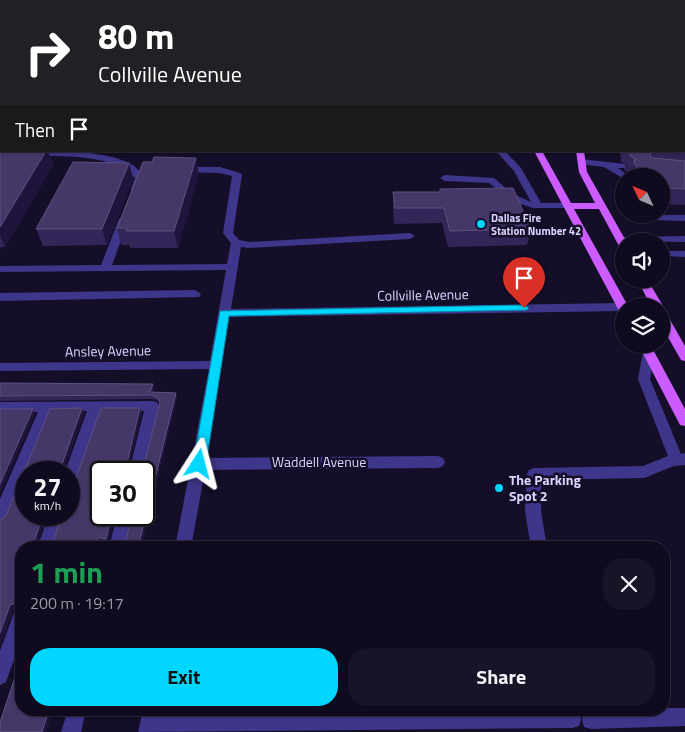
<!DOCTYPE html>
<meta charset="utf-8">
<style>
body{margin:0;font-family:"Titillium Web",sans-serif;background:#181327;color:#f1f3f6;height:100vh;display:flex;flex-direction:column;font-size:19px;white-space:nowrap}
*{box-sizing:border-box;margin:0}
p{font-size:16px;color:#9b9aa4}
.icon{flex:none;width:28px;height:28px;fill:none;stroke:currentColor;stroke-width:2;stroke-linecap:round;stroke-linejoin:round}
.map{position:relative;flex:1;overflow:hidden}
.drawer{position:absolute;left:15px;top:541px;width:655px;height:175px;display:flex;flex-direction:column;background:#0f0a1e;border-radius:20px;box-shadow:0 1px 4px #0004,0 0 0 1px #2f2b3c}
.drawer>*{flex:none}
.guide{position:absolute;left:0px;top:0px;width:685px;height:152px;box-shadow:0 1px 4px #0004,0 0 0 1px #2f2b3c;background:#202124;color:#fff;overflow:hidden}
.needle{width:32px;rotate:314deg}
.buttons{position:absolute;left:615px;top:168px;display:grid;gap:10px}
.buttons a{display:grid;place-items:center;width:55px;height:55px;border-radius:50%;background:#0f0a1e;box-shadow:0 1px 4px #0004,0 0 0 1px #2f2b3c;font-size:25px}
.speed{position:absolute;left:15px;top:461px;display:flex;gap:10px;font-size:25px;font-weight:700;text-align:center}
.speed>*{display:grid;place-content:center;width:65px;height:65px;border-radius:50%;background:#0f0a1e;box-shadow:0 1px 4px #0004,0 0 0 1px #2f2b3c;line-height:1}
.speed small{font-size:12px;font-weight:400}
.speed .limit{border:2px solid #111;border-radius:8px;background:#fff;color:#111}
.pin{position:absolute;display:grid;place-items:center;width:42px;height:42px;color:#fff;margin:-51px -21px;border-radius:50% 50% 50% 0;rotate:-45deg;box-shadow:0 0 5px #0007}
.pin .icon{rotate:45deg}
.me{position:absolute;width:55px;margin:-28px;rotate:9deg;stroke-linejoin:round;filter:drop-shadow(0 0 4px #0008)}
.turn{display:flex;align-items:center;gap:18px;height:105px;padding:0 15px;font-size:22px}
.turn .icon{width:65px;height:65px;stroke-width:2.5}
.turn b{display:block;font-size:35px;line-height:42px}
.then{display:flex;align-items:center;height:48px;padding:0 15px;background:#0003;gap:10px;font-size:19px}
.round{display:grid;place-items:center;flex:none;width:52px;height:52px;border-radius:20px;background:#181327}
.head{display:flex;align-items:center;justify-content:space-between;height:85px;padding:0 15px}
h1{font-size:30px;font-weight:700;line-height:38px;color:#1e9e55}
.primary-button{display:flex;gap:10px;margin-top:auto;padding:10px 15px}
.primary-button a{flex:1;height:58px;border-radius:20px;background:#01d6ff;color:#111;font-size:20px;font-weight:700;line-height:58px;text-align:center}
.primary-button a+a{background:#181327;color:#f1f3f6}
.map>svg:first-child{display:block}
</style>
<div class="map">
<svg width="685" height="732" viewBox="0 0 685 732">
<rect width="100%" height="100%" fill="#140e28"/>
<g fill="#103132">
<polygon points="0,0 139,0 143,1 1,1 1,92"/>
<polygon points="260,0 636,0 263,1"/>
</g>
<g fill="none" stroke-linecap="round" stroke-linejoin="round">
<g fill="#3e368a" fill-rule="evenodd">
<polygon points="147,0 156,0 157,1 148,1"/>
<rect x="0" y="34" width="1" height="4"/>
<rect x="0" y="93" width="1" height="4"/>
<rect x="684" y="118" width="1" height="5"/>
<path d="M0 151C34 152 106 147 134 166 138 169 142 174 145 178L141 189 136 192 131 189 135 178C111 149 36 157 0 157Z"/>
<polygon points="496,151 505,151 521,168 541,203 567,203 570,204 570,208 533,208 514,202 489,183 445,181 440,178 445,175 494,178 513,194 531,202 514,171"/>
<polygon points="581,159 625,164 625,168 618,168 629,176 624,176 624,179 604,167 578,164 578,160"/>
<polygon points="181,167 220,167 240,173 242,175 233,233 239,240 249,242 410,233 415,236 410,239 249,248 241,247 231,309 623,303 628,306 624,306 623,311 229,317 207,458 438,456 443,458 445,462 443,466 438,468 205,470 191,548 175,548 209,369 0,371 0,363 210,361 226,270 0,272 0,266 101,265 119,219 124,216 129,219 112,265 227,264 231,243 223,233 232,176 219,173 178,172 177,170"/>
<polygon points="653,215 685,215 685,221 650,220 650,216"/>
<polygon points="685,236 685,242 624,241 621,243 616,240 621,237"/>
<polygon points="667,251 685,251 685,257 663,256 662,254 663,252"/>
<polygon points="195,290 201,294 199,297 0,301 0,293"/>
<polygon points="649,348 655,352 650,379 681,454 685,453 685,465 674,466 644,478 541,480 541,511 547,548 531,548 525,511 527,474 529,470 534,468 643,466 668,456 638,379 643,352"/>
<polygon points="152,401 157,402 159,406 143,472 129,472 144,411 101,411 76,482 74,486 69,488 69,472 65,472 87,411 51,412 8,517 5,522 0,524 0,499 38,412 0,412 0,402"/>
<polygon points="49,515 65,515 53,548 37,548"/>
<polygon points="117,515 133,515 125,548 109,548"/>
<polygon points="21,608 21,640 6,682 0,685 0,651 15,610"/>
<polygon points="664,708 685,708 685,726 591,729 584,727 582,720 584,713 591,711 664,710"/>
<polygon points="68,710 86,710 81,732 61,732"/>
<polygon points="143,710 161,710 161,713 579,710 581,719 579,726 572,728 138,732"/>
</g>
<g fill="#cc5cff" fill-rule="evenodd">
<polygon points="217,0 226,0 227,1 218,1"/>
<polygon points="247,0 256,0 257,1 248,1"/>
<polygon points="534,151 542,151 571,203 595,203 579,172 576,151 584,151 587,172 626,241 624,241 624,249 619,246 599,209 574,209 628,306 624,306 624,313 618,309"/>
<polygon points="637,279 647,279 663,306 661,308 661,306 651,306"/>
<polygon points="661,310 665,311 685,346 685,361 681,360 661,325"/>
<polygon points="638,344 650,344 685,409 685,426 680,425"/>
</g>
</g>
<g fill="#332557">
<polygon points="684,131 685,131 685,205 661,204 661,176 630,176 630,174 624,170 626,164 621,162 620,151 684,151"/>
<polygon points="0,142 1,151 48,151 53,165 5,247 1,247 0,249"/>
<polygon points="129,163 133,179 107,245 43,246 36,229"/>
<polygon points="199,174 178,248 130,248 130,245 121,245 117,228"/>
<polygon points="440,189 531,229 527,245 448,247 442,223 394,224 393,208 393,192 439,192"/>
<polygon points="0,383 153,384 154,388 153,392 176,393 177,397 141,548 121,548 122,546 125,544 132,515 144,515 144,472 101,472 101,515 115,515 108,543 101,541 99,548 21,548 21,639 20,637 19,607 13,609 0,646 0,520 3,519 7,513 50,409 82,408 84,413 64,469 66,472 26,472 26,515 47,515 37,545 52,545 62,515 69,515 69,485 73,483 76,478 101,408 140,408 142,413 128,469 143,469 159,403 159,401 152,399 0,401"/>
</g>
<g fill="#1f143c">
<polygon points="46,151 48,151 53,165 5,247 0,235 0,227"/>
<polygon points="196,158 199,174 178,248 174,231"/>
<polygon points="129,163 133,179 107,245 102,229"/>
<polygon points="153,384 154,388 152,395 150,392"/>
<polygon points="176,393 177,397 141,548 138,548"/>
<polygon points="82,408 84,413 63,471 61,467"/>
<polygon points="140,408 142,413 127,472 126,467"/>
<polygon points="33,409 35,414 0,494 0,484"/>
<polygon points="43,515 47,515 36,548 33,545"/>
<polygon points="112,515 115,515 108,543 106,539"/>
<polygon points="99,537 101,541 99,548 96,548"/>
<polygon points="19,602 21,607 13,609 0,646 0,633 10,605"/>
<polygon points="49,710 53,710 46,732 42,732"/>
</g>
<g fill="#453869" stroke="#5d5180">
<rect x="684" y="131" width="1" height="16"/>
<polygon points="0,142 1,142 1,151 46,151 0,227"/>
<polygon points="632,151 651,151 650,156 652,158 685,161 685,189 661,188 661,176 642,176 634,162 635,159 629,155 631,154"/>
<polygon points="154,157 196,158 174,231 126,231 127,228 117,228 143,162 152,162"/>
<polygon points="73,162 129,163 102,229 36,229"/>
<polygon points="513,188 531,229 450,231 444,208 395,208 393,192 440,192 440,189"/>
<polygon points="0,383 153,384 150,392 176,393 138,548 121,548 122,546 125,544 132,515 144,515 144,472 101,472 101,515 112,515 106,539 99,537 96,548 21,548 21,638 20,637 19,602 10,605 0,633 0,520 3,519 7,513 50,409 82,408 61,467 65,469 65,472 26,472 26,515 43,515 33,545 52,545 62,515 69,515 69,485 73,483 76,478 101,408 140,408 126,467 127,469 143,469 160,402 157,397 151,395 0,396"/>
<polygon points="0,409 33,409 0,484"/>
<polygon points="21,659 21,710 49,710 42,732 0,732 0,722"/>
</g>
<polygon fill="#01d6ff" stroke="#018ba6" points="524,305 529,308 527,310 229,316 206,464 204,468 199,470 195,468 193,464 220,311"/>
<g fill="#01d6ff" stroke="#140e28" stroke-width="2">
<circle cx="481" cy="224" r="5"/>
<circle cx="499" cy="488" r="5"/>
</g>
<g text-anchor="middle" stroke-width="5" stroke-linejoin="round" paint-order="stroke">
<g font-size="11" font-weight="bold" fill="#dcd5ff" stroke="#140e28" text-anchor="start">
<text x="491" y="222">Dallas Fire<tspan x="491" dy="13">Station Number 42</tspan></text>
</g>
<g font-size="14" fill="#dcd5ff" stroke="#140e28">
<text transform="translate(423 295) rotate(-1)" y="5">Collville Avenue</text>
<text transform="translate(108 351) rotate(-1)" y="5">Ansley Avenue</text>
<text x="319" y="467">Waddell Avenue</text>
</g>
<g font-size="14" font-weight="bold" fill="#dcd5ff" stroke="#140e28" text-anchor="start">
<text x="509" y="485">The Parking<tspan x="509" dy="16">Spot 2</tspan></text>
</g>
</g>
</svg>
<div class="buttons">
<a><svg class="needle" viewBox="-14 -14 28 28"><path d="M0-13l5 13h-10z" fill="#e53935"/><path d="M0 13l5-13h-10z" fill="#9b9aa4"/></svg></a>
<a><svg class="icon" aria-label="sound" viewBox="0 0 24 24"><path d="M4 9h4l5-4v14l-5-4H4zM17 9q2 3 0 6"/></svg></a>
<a><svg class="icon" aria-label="layers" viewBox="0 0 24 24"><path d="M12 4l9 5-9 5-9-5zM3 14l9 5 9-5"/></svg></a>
</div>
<div class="speed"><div>27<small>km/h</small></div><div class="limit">30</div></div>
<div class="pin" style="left:524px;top:308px;background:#d93025"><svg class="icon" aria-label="arrive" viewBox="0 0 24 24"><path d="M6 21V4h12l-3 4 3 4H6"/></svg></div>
<svg class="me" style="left:199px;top:464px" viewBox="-20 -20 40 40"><path d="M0-17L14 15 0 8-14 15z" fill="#01d6ff" stroke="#fff" stroke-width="4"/></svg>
<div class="guide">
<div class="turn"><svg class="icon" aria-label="right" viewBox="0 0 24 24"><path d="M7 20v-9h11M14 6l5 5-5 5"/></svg><div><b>80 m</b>Collville Avenue</div></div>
<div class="then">Then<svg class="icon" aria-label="arrive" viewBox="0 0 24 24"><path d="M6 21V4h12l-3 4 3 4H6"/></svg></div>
</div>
<section class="drawer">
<div class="head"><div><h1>1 min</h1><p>200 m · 19:17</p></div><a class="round"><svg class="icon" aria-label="close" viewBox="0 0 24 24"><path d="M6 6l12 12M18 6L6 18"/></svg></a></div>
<div class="primary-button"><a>Exit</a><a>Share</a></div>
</section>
</div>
